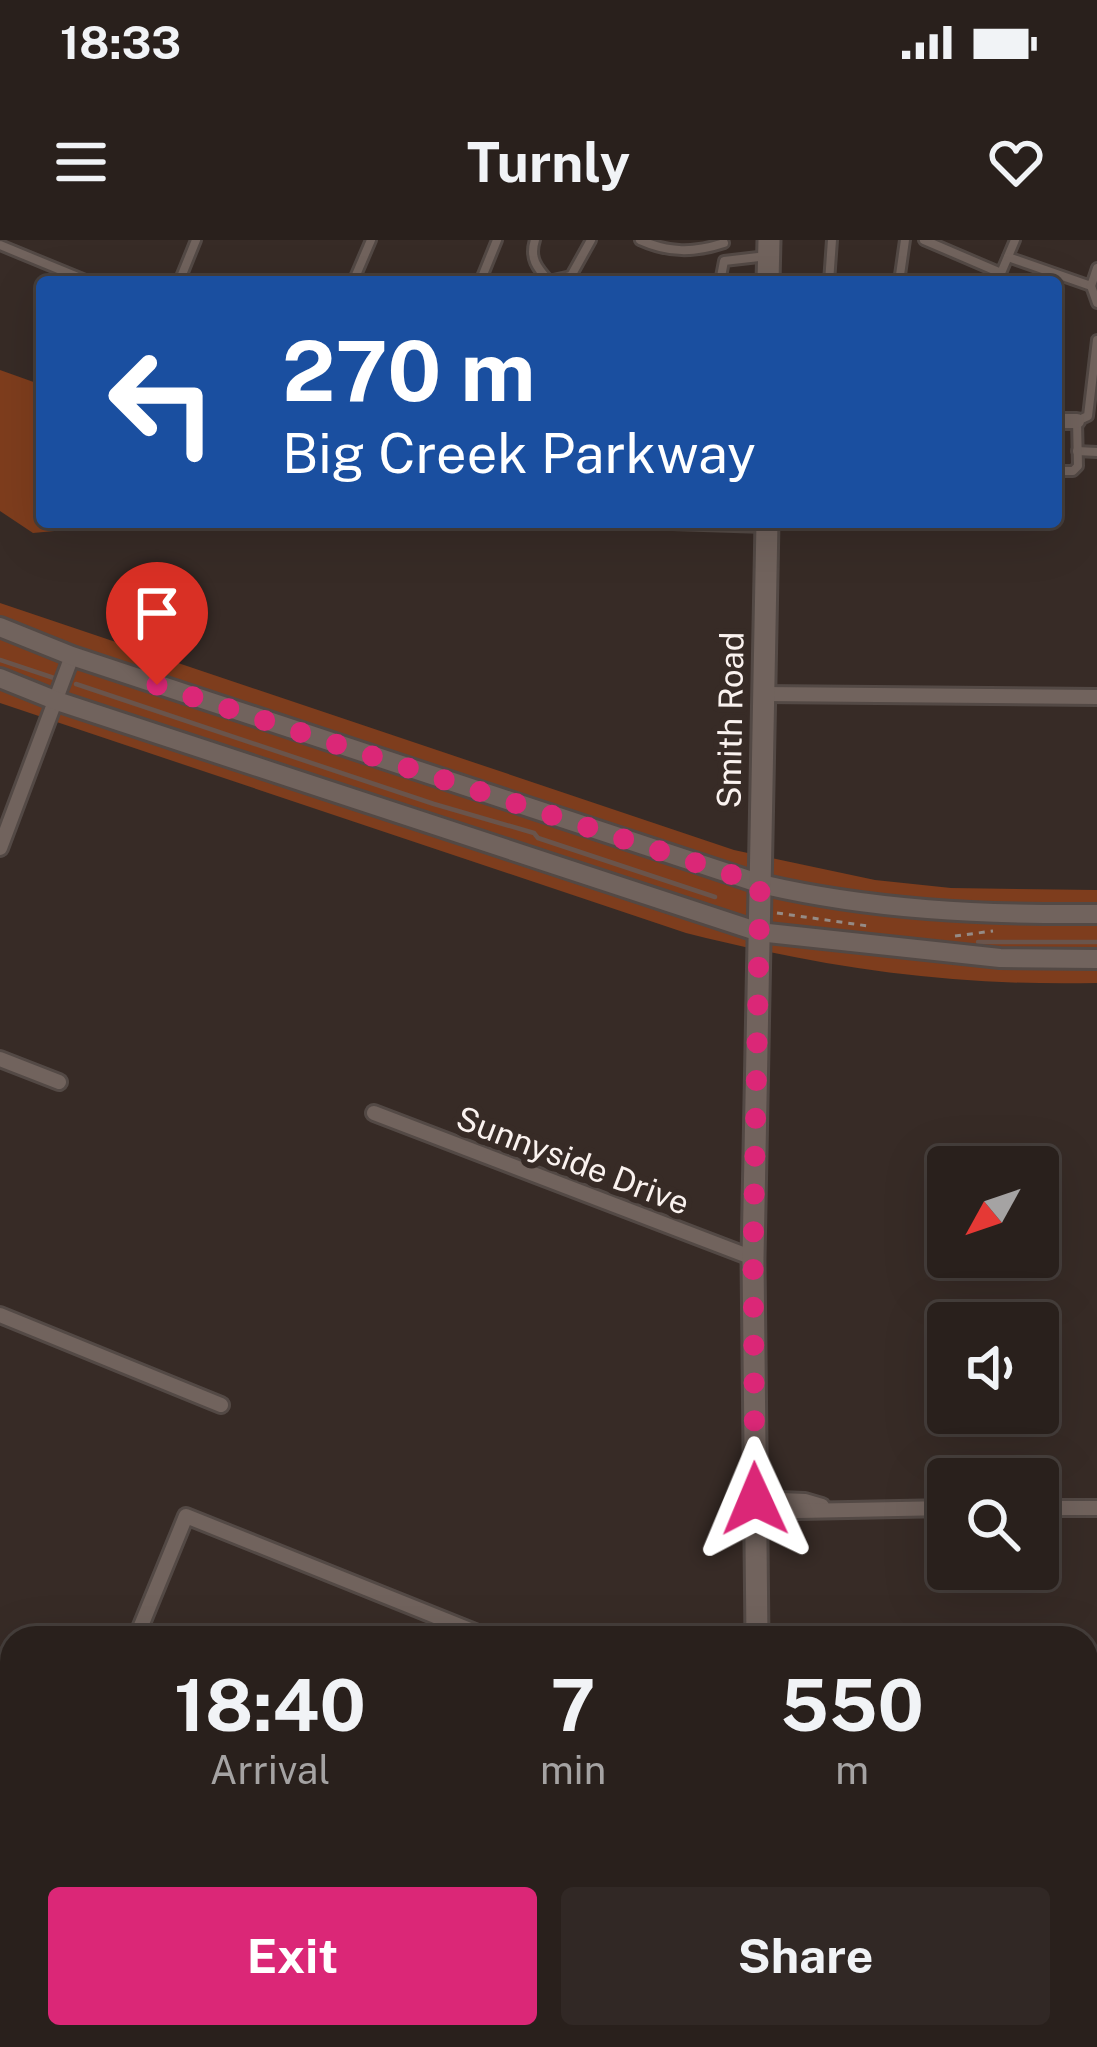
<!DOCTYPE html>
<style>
body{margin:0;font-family:"Public Sans",sans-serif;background:#312825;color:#f1f3f6;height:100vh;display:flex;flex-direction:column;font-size:45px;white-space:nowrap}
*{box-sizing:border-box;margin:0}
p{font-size:39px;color:#a5a3a3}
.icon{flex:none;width:66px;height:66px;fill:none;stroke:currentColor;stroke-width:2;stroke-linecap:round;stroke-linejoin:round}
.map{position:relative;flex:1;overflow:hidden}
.details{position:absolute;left:0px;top:1386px;width:1098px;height:423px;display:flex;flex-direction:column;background:#29201c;border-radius:36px 36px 0 0;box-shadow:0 12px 48px #0002,0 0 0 3px #453e3b}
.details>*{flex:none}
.hud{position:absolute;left:36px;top:36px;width:1026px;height:252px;border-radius:12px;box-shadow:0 12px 48px #0002,0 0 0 3px #453e3b;background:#1a4fa0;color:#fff;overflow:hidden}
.needle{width:78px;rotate:230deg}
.tools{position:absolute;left:927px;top:906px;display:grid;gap:24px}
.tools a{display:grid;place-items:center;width:132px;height:132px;border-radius:12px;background:#29201c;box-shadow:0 12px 48px #0002,0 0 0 3px #453e3b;font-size:60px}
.pin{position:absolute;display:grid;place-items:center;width:102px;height:102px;color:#fff;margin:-123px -51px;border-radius:50% 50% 50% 0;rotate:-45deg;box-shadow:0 0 12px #0007}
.pin .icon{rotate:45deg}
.me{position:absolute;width:132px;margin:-66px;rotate:359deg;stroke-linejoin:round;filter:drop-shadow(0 0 9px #0008)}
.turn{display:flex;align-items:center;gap:42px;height:252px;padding:0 48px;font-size:54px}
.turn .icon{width:156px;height:156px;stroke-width:2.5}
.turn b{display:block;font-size:84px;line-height:102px}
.eta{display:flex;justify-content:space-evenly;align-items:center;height:204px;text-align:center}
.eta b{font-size:72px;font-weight:700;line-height:84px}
.button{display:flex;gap:24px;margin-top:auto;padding:24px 48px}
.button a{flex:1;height:138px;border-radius:12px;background:#db2777;color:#fff;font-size:48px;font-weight:700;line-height:138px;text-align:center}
.button a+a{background:#312825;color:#f1f3f6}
.status{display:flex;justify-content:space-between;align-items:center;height:84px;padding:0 60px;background:#29201c;direction:ltr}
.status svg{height:33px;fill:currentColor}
header{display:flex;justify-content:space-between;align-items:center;height:156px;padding:0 48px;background:#29201c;font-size:54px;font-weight:700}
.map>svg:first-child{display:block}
</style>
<div class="status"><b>18:33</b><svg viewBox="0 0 49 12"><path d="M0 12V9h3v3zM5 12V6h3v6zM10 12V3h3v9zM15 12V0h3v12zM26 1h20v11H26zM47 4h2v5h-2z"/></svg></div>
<header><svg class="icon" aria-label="menu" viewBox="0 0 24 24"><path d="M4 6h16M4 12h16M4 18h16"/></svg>Turnly<svg class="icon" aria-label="heart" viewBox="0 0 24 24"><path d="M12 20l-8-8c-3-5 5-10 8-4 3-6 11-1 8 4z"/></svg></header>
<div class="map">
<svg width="1097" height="1807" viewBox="0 0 1097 1807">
<rect width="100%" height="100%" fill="#372b26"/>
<g fill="#7e3d1d">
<polygon points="0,130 42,145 42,282 81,282 76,289 33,293 0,271"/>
<path d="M0 363 734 610 875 640 951 648 1097 650V743C947 746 831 729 686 693L0 463Z"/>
<polygon points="0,1649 12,1654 12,1797 630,1797 630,1807 0,1807"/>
</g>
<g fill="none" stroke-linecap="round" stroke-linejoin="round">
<g stroke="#6a544b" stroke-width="4.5">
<polyline points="0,420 54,438"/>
<polyline points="76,444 434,564 534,593 538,598 715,657"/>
<polyline points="978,702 1097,702"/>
</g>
<defs>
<g id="service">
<path d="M535 0C529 18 537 28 549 41L571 36 591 0"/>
<path d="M640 0C669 13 694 13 724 3"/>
<polyline points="924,0 1001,33 1015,0"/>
<polyline points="0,5 90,42"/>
<polyline points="1008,17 1091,46 1097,28"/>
<polyline points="571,36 582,42"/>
<polyline points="179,42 196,0"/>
<polyline points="353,42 371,0"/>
<polyline points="480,42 497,0"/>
<polyline points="720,42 724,21 767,16"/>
<polyline points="829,42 832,0"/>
<polyline points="899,42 905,0"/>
<polyline points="1091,46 1097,63"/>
<polyline points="1077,211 1097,212"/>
<polyline points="1056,231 1073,231 1078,226 1077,181 1088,176 1097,100"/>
<polyline points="611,282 765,287"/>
<polyline points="819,282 958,283"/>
</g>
<g id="minor">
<polyline points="1056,181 1077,181"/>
<polyline points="763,454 1097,457"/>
<polyline points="0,608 72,416"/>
<polyline points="0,819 59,842"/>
<polyline points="374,873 753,1018"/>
<polyline points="0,1075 221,1165"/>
<polyline points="755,1259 805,1261 822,1266"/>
<polyline points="1038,1268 1097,1268"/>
<polyline points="755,1272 948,1268"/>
<polyline points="136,1398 186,1276 490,1398"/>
<polyline points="1086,1501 1097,1501"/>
<polyline points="959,1797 993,1807"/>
<polyline points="754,1799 819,1797"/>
</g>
<g id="tertiary">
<path d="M0 387 72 416 761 644C872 670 983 675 1097 674"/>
<polyline points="0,438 57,461 759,692 1000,718 1097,719"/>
</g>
<g id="secondary">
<polyline points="768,42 769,0"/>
<polyline points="757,1398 753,1018 767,282"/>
<polyline points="754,1807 754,1797"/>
</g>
</defs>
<use href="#service" stroke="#534945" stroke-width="14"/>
<use href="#minor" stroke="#534945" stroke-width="20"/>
<use href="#tertiary" stroke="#534945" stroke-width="24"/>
<use href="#secondary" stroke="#534945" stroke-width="27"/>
<g stroke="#958b86" stroke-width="3" stroke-dasharray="6 6" stroke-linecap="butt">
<polyline points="777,673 868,686"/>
<polyline points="955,696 993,691"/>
</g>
<use href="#service" stroke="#71635d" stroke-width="8"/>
<use href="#minor" stroke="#71635d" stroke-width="14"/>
<use href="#tertiary" stroke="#71635d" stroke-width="18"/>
<use href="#secondary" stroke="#71635d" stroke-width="21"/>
</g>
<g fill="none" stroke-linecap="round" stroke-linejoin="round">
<polyline stroke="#db2777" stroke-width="21" stroke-dasharray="0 37.8" points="157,445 760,644 753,1018 755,1259"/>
</g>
<g text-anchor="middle" stroke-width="12" stroke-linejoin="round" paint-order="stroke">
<g font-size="33" fill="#faf2ef" stroke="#372b26">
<text transform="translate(730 480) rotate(-89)" y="12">Smith Road</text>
<text transform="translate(573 920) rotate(21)" y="12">Sunnyside Drive</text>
</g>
</g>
</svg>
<div class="tools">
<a><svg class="needle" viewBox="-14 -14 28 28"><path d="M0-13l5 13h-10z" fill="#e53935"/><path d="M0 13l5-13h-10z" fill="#a5a3a3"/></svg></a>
<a><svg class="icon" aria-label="sound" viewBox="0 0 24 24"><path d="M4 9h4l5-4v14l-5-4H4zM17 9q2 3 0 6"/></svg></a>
<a><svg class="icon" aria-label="search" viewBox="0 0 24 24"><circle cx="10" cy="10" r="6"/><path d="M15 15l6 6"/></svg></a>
</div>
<div class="pin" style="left:157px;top:445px;background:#d93025"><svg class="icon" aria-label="arrive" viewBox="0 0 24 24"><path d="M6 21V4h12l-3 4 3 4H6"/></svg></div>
<svg class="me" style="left:755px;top:1259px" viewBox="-20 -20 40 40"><path d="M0-17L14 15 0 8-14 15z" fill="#db2777" stroke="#fff" stroke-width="4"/></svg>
<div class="hud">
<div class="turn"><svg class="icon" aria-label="left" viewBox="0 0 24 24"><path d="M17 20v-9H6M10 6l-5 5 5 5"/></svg><div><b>270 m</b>Big Creek Parkway</div></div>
</div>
<section class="details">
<div class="eta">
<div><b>18:40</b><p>Arrival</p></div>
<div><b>7</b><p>min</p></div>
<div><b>550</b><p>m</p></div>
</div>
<div class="button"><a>Exit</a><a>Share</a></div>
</section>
</div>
